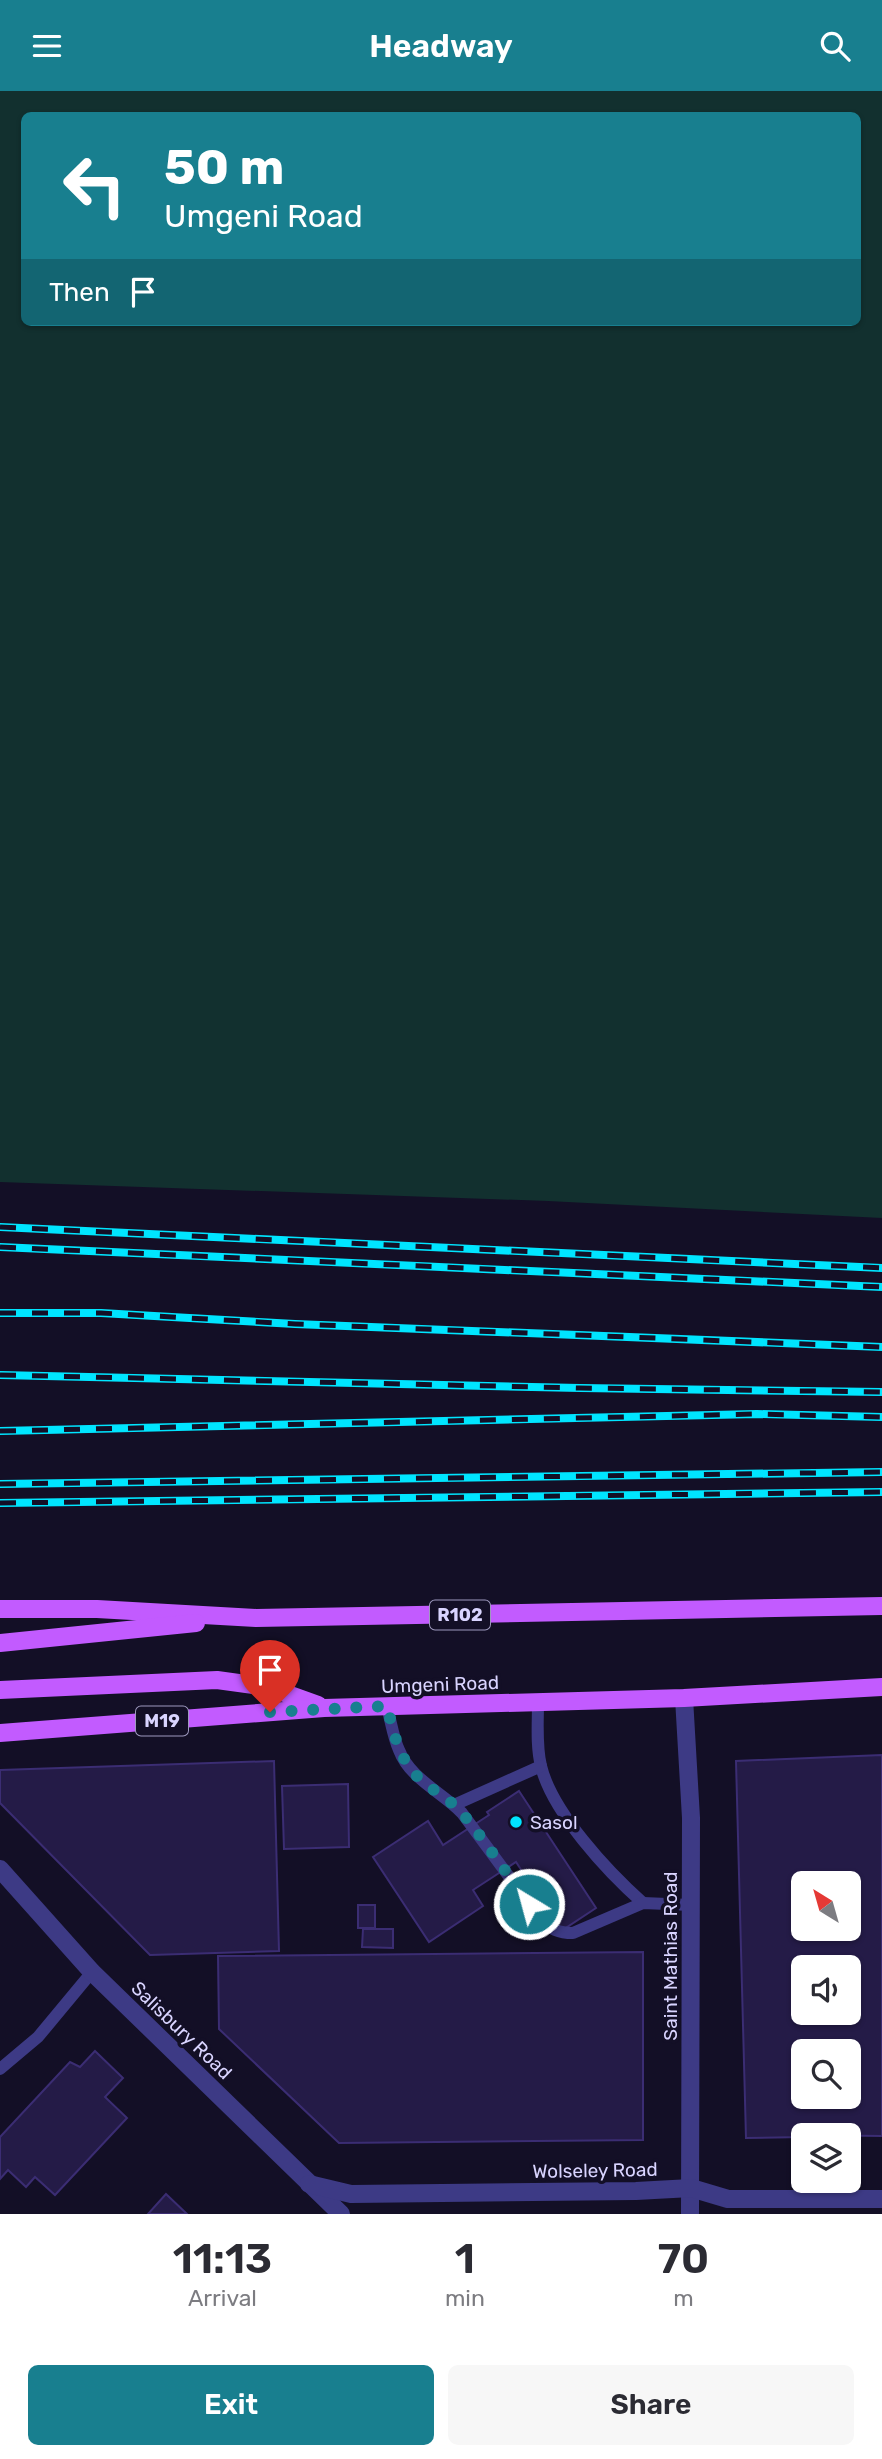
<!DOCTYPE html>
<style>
body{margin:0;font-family:Rubik,sans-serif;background:#f7f7f7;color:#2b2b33;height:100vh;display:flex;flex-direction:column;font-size:26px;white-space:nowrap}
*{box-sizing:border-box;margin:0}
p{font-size:23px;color:#7c7c81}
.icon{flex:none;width:38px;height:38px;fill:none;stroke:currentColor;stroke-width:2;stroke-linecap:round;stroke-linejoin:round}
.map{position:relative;height:2123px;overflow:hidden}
.panel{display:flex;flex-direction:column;background:#fff;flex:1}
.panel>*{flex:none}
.banner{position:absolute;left:21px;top:21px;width:840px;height:214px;border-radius:10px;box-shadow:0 2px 5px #0004;background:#187f8f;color:#fff;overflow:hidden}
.needle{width:46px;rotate:323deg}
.tools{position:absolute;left:791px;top:1780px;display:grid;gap:14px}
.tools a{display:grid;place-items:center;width:70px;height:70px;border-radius:10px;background:#fff;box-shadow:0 2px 5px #0004;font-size:35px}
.pin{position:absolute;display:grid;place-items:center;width:60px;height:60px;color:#fff;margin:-72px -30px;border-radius:50% 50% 50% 0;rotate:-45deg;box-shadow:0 0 7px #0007}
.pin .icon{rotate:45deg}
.me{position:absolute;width:77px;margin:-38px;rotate:323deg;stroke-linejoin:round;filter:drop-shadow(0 0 5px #0008)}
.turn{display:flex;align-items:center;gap:24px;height:147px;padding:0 28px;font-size:32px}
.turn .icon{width:91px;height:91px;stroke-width:2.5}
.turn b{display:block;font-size:49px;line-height:60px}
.then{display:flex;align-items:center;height:66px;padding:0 28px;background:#0003;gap:14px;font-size:26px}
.eta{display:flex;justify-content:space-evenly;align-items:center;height:119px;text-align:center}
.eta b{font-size:42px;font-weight:600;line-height:49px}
.button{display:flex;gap:14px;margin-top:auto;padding:14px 28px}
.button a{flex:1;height:80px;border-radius:10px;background:#187f8f;color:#fff;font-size:28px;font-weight:600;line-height:80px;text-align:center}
.button a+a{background:#f7f7f7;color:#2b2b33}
header{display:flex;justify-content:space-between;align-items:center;height:91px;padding:0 28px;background:#187f8f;color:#fff;font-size:32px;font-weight:600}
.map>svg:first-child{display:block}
</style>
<header><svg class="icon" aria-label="menu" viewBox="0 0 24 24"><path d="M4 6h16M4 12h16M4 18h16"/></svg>Headway<svg class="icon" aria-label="search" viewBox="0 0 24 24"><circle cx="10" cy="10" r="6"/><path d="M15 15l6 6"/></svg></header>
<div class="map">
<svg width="882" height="2123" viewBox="0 0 882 2123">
<rect width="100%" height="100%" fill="#130f26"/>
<path fill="#12302f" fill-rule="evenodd" d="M0 0H882V1127L548 1110 0 1091ZM24 24H858V231H24Z"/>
<g fill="#241b47" stroke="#3b2d73" stroke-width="2" fill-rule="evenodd">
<path d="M882 1664V2045L803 2044V2046L746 2047 736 1670ZM803 1792H849V1838H803ZM803 1876H849V1922H803ZM803 1960H849V2006H803Z"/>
<polygon points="274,1670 279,1860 150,1864 0,1712 0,1679"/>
<polygon points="348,1693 349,1756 284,1758 282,1695"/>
<polygon points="519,1700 596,1817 561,1840 516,1771 473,1799 483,1815 429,1851 373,1766 428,1730 443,1754 489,1724 487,1721"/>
<rect x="358" y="1814" width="17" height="23"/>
<polygon points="363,1838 393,1838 393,1857 362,1856"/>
<polygon points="643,1861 643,2049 339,2052 219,1938 218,1865"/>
<polygon points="95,1960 123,1987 105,2006 127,2027 55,2104 35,2086 26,2096 8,2079 0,2088 0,2046 70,1971 80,1976"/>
<polygon points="166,2103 187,2123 148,2123"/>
</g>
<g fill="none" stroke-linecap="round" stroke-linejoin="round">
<g stroke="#3d3a85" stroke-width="12">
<path d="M538 1611C538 1632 536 1655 541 1675 552 1721 608 1781 643 1812"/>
<path d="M387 1616C391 1630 393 1646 399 1659 410 1688 442 1701 462 1722L541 1829C551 1838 558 1842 573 1842L643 1812 691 1814"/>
<polyline points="454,1714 541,1675"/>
<polyline points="0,1978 38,1946 92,1881"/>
</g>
<g stroke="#3d3a85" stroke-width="18">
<polyline points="684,1607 691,1727 690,2123"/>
<polyline points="0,1778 92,1881 341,2123"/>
<polyline points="309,2093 351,2103 636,2100 691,2097 728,2108 882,2108"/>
</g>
<g stroke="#c25bff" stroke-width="18">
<polyline points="0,1518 97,1518 256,1527 882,1515"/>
<polyline points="0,1552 196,1532"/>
<polyline points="0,1599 217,1589 268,1596 318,1614"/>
<polyline points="0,1642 324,1617 684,1607 882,1596"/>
</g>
<defs>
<g id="rail">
<polyline points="0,1136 882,1177"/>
<polyline points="0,1156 882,1196"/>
<polyline points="0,1222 101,1222 295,1233 882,1256"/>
<polyline points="0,1284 580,1297 882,1301"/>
<polyline points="0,1340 757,1323 882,1326"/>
<polyline points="0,1393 882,1381"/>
<polyline points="0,1412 882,1401"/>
</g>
</defs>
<use href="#rail" stroke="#00e5ff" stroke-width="8"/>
<use href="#rail" stroke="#130f26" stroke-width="5" stroke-dasharray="16" stroke-linecap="butt"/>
</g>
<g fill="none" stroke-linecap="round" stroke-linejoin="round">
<path stroke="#187f8f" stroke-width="12" stroke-dasharray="0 21.6" d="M270 1621 387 1615C394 1642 398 1668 420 1688 433 1700 450 1708 462 1722 486 1751 507 1783 529 1813"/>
</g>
<circle fill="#00e5ff" stroke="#130f26" stroke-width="2.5" cx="516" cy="1731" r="7"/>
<g text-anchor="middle" stroke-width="7" stroke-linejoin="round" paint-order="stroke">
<g fill="#130f26" stroke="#9e99be" stroke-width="2">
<rect x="430" y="1509.5" width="60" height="29" rx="5"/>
<rect x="136" y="1615.5" width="52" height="29" rx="5"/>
</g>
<g font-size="18" font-weight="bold" fill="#d9d4ff">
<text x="460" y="1530">R102</text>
<text x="162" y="1636">M19</text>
</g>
<g font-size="19" fill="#d9d4ff" stroke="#130f26">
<text transform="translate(440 1593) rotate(-2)" y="7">Umgeni Road</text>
<text transform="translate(670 1865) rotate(-90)" y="7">Saint Mathias Road</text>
<text transform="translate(182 1939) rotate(44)" y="7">Salisbury Road</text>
<text transform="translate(595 2079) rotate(-1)" y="7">Wolseley Road</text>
</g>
<g font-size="19" fill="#d9d4ff" stroke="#130f26" text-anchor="start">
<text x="530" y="1738">Sasol</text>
</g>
</g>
</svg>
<div class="tools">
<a><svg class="needle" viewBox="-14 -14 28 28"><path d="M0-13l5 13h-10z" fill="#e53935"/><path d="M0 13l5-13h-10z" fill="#7c7c81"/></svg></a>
<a><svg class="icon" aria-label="sound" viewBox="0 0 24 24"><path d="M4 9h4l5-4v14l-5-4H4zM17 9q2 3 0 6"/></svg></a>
<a><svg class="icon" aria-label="search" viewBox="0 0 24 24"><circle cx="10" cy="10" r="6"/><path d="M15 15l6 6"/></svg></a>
<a><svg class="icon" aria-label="layers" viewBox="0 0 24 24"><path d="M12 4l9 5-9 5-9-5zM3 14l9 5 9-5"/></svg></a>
</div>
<div class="pin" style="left:270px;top:1621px;background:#d93025"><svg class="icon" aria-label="arrive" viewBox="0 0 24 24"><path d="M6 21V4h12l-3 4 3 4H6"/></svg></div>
<svg class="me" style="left:529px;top:1813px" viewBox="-20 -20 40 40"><circle r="17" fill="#187f8f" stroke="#fff" stroke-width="3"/><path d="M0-11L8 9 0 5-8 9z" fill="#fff"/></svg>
<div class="banner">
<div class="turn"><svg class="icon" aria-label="left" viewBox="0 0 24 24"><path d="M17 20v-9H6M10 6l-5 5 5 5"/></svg><div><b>50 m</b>Umgeni Road</div></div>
<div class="then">Then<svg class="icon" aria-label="arrive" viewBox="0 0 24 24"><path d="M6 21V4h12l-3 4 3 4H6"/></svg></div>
</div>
</div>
<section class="panel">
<div class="eta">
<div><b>11:13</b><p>Arrival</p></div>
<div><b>1</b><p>min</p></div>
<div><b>70</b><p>m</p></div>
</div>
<div class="button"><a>Exit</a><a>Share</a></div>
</section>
